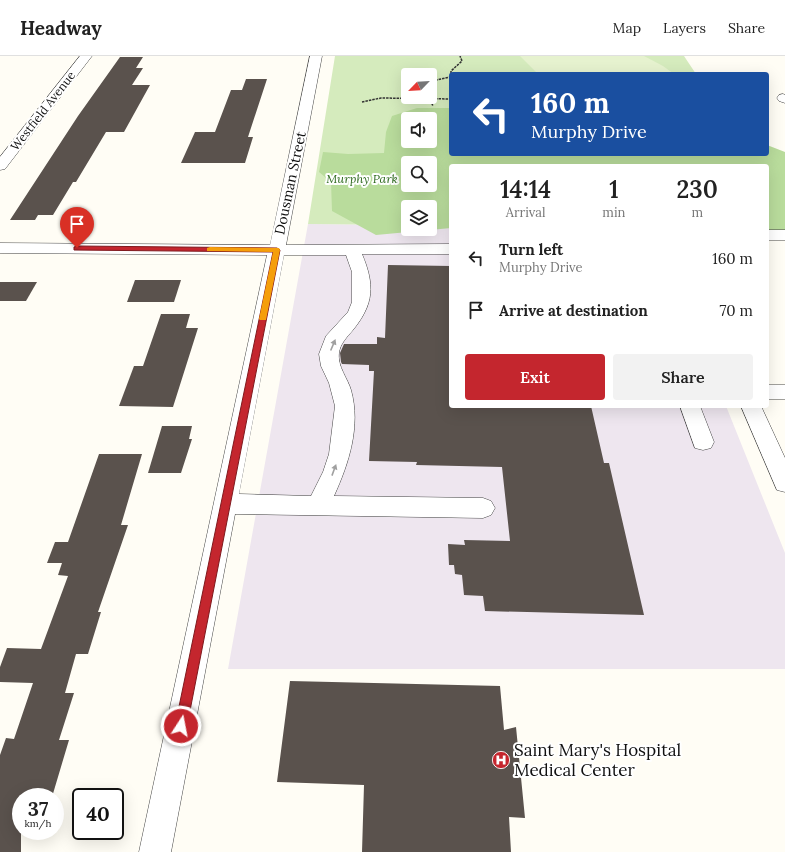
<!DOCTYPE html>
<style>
body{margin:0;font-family:Lora,serif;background:#f2f2f2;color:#222;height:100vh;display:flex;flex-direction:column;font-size:15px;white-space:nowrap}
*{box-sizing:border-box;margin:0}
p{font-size:13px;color:#767676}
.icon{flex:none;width:22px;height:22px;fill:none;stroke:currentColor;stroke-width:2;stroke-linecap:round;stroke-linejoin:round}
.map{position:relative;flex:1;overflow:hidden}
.side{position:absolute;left:449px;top:108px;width:320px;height:244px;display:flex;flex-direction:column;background:#fff;border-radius:4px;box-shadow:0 4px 16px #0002}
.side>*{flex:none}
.guide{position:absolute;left:449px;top:16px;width:320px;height:84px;border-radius:4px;box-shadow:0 4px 16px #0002;background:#1a4fa0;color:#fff;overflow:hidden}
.needle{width:26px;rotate:245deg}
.controls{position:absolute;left:401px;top:12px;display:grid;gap:8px}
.controls a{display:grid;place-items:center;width:36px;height:36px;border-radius:4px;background:#fff;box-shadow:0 4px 16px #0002;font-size:20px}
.speed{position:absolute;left:12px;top:732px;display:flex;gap:8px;font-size:20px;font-weight:700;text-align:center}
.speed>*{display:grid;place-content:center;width:52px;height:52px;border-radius:50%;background:#fff;box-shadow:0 4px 16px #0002;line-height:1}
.speed small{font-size:10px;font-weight:400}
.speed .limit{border:2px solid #111;border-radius:6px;background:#fff;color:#111}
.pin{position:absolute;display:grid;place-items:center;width:34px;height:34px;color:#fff;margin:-41px -17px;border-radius:50% 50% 50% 0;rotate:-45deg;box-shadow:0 0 4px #0007}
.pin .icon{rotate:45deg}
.me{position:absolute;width:44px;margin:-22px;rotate:11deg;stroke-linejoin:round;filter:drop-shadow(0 0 3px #0008)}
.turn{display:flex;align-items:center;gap:14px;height:84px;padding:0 16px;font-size:18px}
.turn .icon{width:52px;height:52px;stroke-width:2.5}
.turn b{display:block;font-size:28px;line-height:34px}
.eta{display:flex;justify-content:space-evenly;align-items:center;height:68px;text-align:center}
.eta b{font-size:24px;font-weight:600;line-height:28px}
.primary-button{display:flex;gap:8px;margin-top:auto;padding:8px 16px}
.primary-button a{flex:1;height:46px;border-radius:4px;background:#c4262e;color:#fff;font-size:16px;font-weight:600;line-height:46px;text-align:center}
.primary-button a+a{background:#f2f2f2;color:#222}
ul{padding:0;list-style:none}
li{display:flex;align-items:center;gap:12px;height:52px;padding:0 16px}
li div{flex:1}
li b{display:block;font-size:15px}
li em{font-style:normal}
header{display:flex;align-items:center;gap:24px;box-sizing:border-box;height:56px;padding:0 20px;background:#fff;border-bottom:1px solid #e0e0e0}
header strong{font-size:19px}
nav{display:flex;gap:22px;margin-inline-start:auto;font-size:14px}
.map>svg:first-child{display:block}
</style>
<header>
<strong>Headway</strong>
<nav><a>Map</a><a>Layers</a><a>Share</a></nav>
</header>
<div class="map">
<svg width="785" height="796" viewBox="0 0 785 796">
<rect width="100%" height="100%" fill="#fffdf5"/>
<polygon fill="#eee6ef" points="308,168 408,169 408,173 430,173 451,170 451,350 726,350 785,497 785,613 228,613"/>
<path fill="#d5ebbd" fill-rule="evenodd" d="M335 0H684L696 18H451V98H751L451 110 430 151H408V169L308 168ZM408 19H430V41H408ZM408 63H430V85H408ZM408 107H430V129H408Z"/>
<path fill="#b9dc9c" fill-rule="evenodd" d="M417 52H451V98H767V89L785 96V174H767V110H451V172L376 179 332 155 331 126 319 116 323 96 348 98 384 97 386 76 392 60ZM408 63H430V85H408ZM408 107H430V129H408ZM408 151H430V173H408Z"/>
<polygon fill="#e6f2cf" points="520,0 644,0 663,10 674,18 538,18"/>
<g fill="#5a524d">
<polygon points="120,1 143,1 136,12 143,12 132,29 150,29 124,76 106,76 76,126 73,126 53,159 38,159 35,164 10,164 78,60"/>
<polygon points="246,23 267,23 248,81 253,81 245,107 181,107 195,76 215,76 231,34 242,34"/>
<polygon points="388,209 451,210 451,350 591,350 604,407 609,407 644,559 485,555 483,540 464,539 462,519 455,518 454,509 449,509 448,488 465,489 464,484 510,485 502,411 416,409 417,406 369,405 374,315 369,315 369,309 342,308 341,306 340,297 344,288 377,288 377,281 385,282"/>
<polygon points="135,224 181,224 174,246 127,246"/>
<polygon points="0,226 37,226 26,245 0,245"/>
<polygon points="161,258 190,258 186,272 198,272 173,351 119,350 134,310 143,310"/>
<polygon points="162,370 192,370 189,383 192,383 181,417 148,417"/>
<polygon points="99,398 142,398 121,469 128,469 98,556 101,556 88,598 76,598 65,637 74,637 59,684 69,684 52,741 21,741 21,796 0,796 0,699 6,682 14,683 33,627 0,626 0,611 7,592 41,593 68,520 58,519 62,507 47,507 55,486 68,486"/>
<polygon points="290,625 500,630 504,674 516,671 525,762 509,761 511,796 362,796 364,729 277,726"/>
</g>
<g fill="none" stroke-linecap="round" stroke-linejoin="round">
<defs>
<g id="minor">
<polygon points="80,0 92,0 5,113 0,114 0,101"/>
<path d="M310 0H322L286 189 451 188V198H362C375 229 374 248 353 274 347 281 340 288 339 297 337 310 348 323 351 334 361 370 349 407 334 440L483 442 491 445 495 452 491 459 483 462 235 458 171 796H139L267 199 0 197V187L270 189ZM284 199H346L352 216V246L348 256 326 280 319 298 321 310 329 327 335 350 329 398 323 416 311 440 239 438Z"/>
<polygon points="783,38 785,39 785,47 779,45 777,42 779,39"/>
<rect x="767" y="174" width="18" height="10"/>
<rect x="767" y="329" width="18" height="14"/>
<polygon points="680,350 700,350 714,386 711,392 703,394 695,392"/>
<polygon points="741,350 761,350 785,402 785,436 777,434"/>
</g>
</defs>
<use href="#minor" stroke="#444" stroke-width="1"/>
<g stroke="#333" stroke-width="1.5" stroke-dasharray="2.5 1" stroke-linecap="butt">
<polyline points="451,21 451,15 462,5 460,0"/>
<polyline points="430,29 436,24 450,21"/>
<polyline points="430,30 430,43 433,50"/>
<polyline points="362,46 381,42 451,43"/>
</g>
<use href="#minor" fill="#fff" fill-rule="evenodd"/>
</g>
<defs><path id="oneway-solid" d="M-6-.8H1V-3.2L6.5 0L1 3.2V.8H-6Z"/></defs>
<g fill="#a0a0a0">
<use href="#oneway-solid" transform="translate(333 289) rotate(-67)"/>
<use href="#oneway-solid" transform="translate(334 414) rotate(-70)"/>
</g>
<polygon fill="#c4262e" stroke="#7f191e" points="77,190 277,192 280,194 187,670 185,674 181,676 176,674 175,670 273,196 74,194 74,191"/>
<polygon fill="#f59e0b" points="210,191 279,192 280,194 266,264 260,264 259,263 273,196 207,195 207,192"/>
<defs>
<symbol id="hospital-disc" viewBox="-11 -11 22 22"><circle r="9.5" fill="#c4262e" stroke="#fff"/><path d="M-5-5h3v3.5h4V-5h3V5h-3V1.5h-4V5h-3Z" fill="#fff"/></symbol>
</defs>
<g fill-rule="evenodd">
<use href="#hospital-disc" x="491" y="694" width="20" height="20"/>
</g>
<g text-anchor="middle" stroke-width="4" stroke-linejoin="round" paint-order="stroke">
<g font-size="12" fill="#111" stroke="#fff">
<text transform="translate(43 55) rotate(-52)" y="4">Westfield Avenue</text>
</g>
<g font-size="12" font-style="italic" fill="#2f6b1f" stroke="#fff">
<text x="362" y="127">Murphy Park</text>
</g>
<g font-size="14" fill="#111" stroke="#fff">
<text transform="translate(290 127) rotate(-78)" y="5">Dousman Street</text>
</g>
<g font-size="17" fill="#111" stroke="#fff" text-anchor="start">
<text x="514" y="700">Saint Mary's Hospital<tspan x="514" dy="20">Medical Center</tspan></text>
</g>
</g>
</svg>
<div class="controls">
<a><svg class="needle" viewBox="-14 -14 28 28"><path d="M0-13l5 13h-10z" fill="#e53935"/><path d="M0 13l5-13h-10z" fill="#767676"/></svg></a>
<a><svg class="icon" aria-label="sound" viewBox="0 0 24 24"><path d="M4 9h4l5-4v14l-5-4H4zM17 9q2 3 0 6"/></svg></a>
<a><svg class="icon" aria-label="search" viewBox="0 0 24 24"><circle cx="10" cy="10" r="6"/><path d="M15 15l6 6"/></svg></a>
<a><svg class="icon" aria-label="layers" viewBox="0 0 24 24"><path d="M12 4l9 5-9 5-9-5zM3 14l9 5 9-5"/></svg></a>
</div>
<div class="speed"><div>37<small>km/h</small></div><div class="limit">40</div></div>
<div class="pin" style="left:77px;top:192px;background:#d93025"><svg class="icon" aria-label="arrive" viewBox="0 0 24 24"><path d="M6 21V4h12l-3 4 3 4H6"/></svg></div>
<svg class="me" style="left:181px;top:670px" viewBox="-20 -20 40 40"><circle r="17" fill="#c4262e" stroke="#fff" stroke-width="3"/><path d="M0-11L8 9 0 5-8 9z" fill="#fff"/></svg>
<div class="guide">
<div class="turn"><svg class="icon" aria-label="left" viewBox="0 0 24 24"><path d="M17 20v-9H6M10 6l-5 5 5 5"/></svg><div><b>160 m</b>Murphy Drive</div></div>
</div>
<section class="side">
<div class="eta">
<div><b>14:14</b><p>Arrival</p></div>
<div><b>1</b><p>min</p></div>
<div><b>230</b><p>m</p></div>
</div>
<ul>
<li><svg class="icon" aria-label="left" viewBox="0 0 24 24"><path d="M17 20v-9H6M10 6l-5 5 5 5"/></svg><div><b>Turn left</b><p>Murphy Drive</p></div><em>160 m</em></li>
<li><svg class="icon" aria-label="arrive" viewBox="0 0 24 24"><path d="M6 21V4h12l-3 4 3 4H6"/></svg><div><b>Arrive at destination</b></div><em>70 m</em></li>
</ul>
<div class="primary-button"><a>Exit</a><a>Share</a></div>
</section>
</div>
